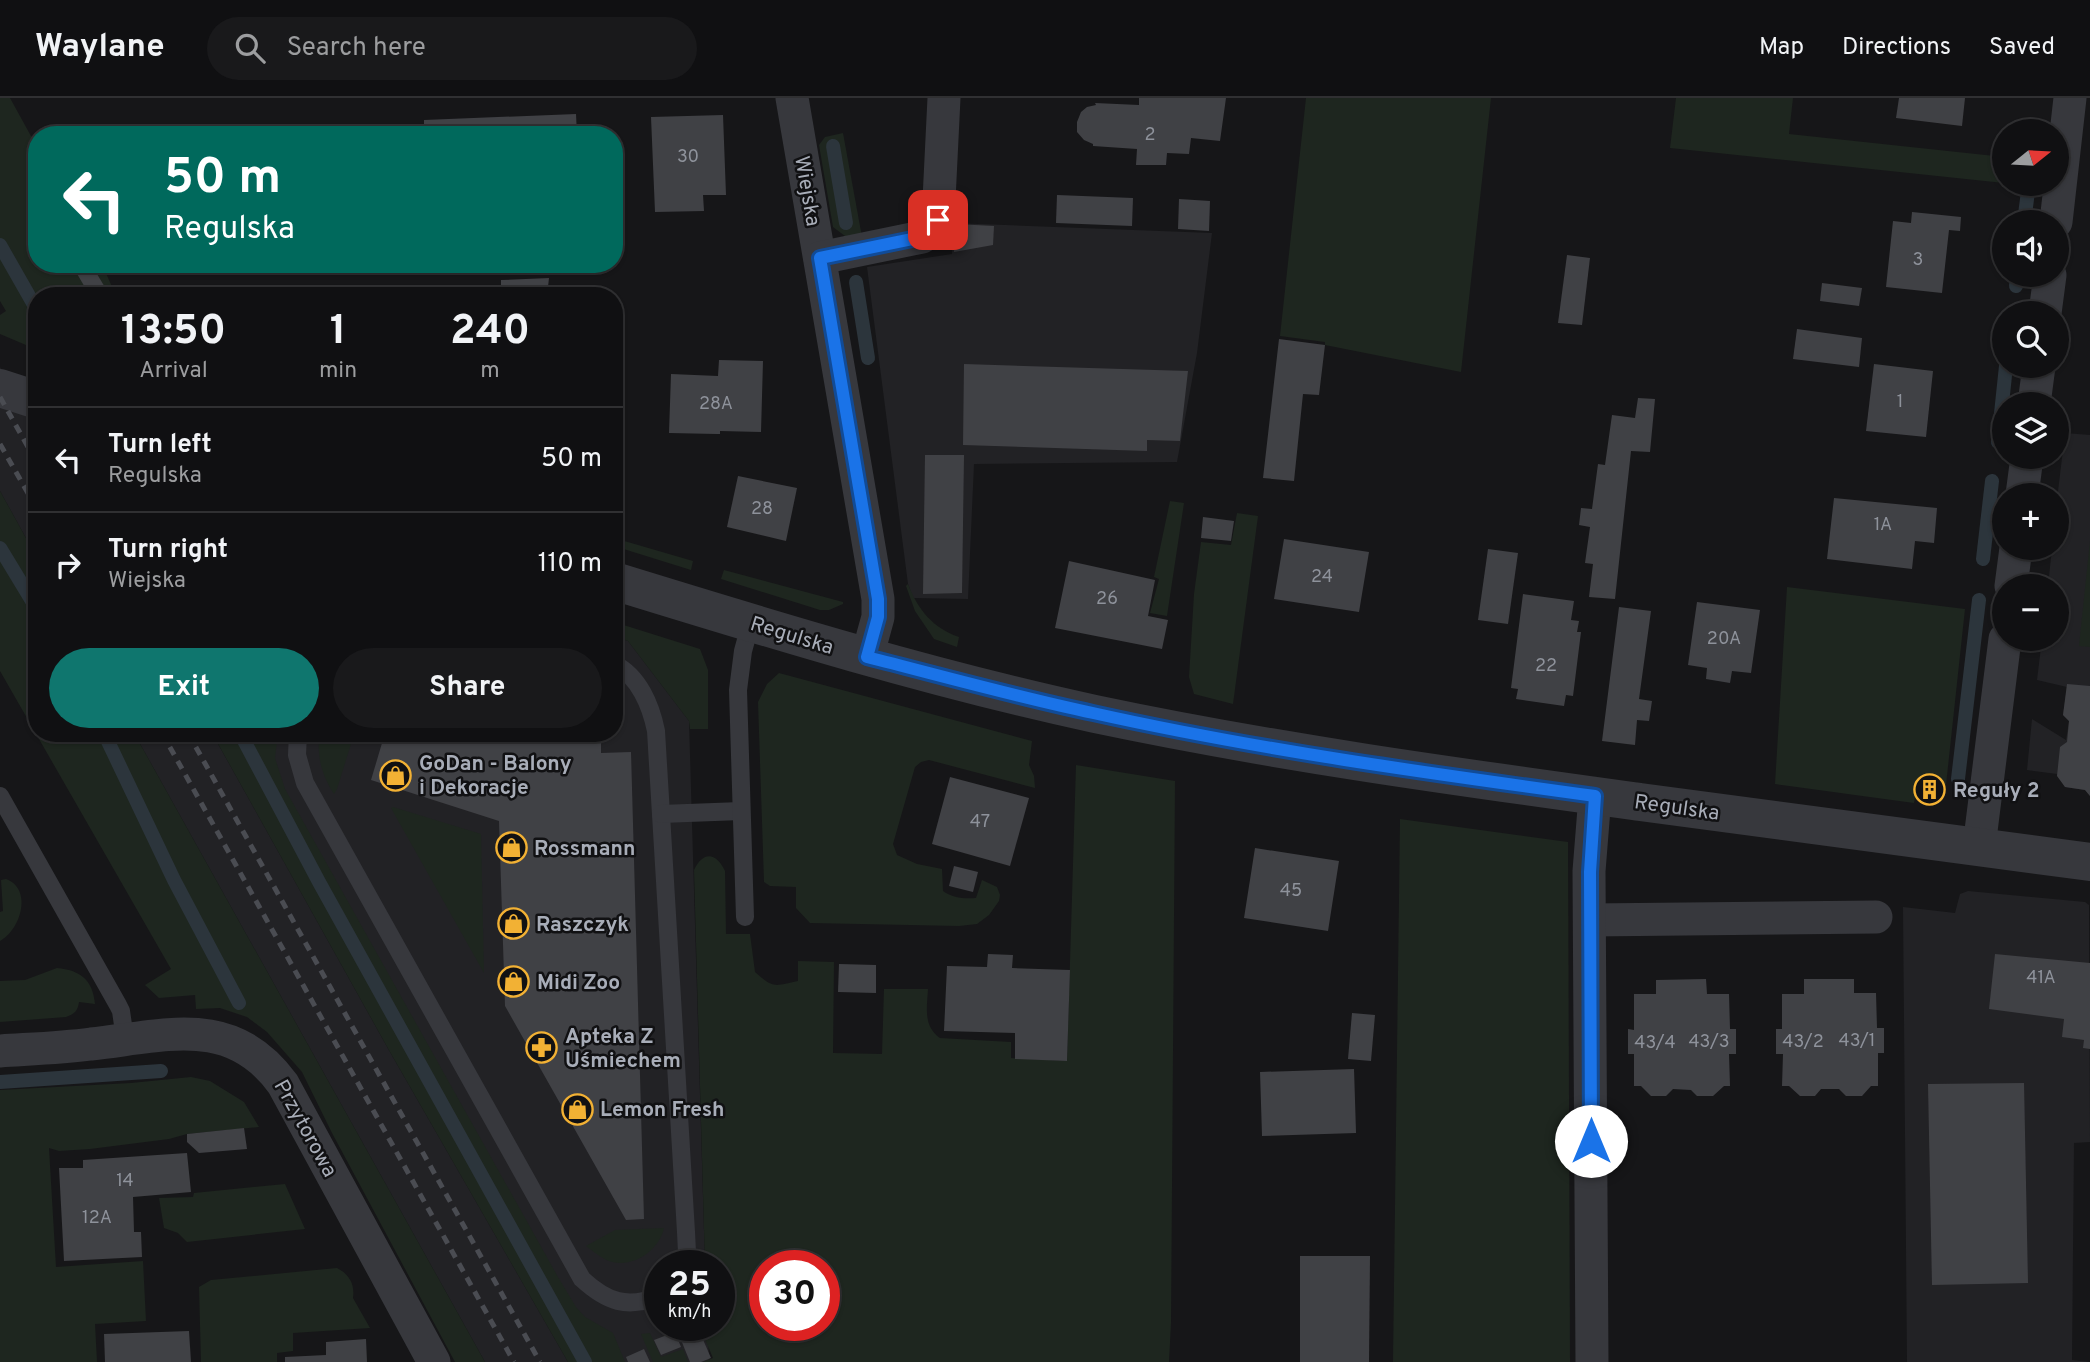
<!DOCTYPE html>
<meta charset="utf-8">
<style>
body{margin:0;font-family:Overpass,sans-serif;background:#19191b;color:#f1f3f6;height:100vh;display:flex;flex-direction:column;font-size:26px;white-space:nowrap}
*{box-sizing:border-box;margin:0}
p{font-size:23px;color:#9c9d9f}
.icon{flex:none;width:38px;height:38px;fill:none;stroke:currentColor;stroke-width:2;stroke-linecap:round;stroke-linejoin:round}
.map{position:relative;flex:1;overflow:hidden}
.sheet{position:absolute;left:28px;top:189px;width:595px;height:455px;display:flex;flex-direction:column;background:#101012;border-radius:28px;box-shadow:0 2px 5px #0004,0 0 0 2px #303032}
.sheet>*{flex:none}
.top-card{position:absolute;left:28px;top:28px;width:595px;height:147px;border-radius:28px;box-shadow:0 2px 5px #0004,0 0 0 2px #303032;background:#00695c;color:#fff;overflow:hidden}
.needle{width:46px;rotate:72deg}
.buttons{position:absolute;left:1992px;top:21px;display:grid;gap:14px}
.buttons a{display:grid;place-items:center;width:77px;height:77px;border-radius:50%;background:#101012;box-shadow:0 2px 5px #0004,0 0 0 2px #303032;font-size:35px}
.speed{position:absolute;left:644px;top:1152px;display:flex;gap:14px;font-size:35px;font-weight:700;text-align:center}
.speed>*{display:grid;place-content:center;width:91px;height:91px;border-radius:50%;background:#101012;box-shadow:0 2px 5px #0004,0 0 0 2px #303032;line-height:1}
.speed small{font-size:18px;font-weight:400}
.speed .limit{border:10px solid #d22;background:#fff;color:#111}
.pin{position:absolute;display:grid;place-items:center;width:60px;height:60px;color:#fff;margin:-30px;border-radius:14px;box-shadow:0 4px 10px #0006}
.me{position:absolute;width:77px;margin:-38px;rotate:0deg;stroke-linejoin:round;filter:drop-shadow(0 0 5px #0008)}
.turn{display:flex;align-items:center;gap:24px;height:147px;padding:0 21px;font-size:32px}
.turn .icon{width:91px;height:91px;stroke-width:2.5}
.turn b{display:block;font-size:49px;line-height:60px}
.eta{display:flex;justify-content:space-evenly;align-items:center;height:119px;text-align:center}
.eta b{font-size:42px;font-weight:700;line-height:49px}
.button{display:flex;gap:14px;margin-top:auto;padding:14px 21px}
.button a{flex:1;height:80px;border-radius:42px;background:#0f766e;color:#fff;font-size:28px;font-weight:700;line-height:80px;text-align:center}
.button a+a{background:#19191b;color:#f1f3f6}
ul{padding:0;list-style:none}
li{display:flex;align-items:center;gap:21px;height:105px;padding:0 21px;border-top:2px solid #303032}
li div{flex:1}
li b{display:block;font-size:26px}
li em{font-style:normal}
header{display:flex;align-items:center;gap:42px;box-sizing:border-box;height:98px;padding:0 35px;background:#101012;border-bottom:2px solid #303032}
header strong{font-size:33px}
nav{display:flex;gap:38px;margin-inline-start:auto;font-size:24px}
.search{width:490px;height:63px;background:#19191b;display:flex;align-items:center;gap:18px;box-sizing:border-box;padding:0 24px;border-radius:38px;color:#9c9d9f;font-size:26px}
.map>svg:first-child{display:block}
</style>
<header>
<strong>Waylane</strong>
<div class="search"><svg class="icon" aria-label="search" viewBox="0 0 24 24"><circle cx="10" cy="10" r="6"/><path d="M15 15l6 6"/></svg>Search here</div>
<nav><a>Map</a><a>Directions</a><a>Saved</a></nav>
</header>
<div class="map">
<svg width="2090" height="1264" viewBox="0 0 2090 1264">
<rect width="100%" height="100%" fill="#161618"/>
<g fill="#222225">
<polygon points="953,125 1212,135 1197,255 1177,364 974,366 968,501 913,500 908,486 867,169 952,156"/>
<polygon points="0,269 34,331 34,336 37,337 37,460 0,393"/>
<polygon points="2065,335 2090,337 2090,698 2085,692 2065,689 2057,676 2027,672 2032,621 2066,642 2069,623 2063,617 2067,589 2037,582 2042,541 2056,541 2056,488 2048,488 2052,450 2056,450 2056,410"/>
<polygon points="614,538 628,543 689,623 705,1167 660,1167 660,1227 708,1227 709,1264 603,1264 251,635 614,635"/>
<polygon points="134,635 212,635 390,954 568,1264 485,1264"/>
<polygon points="1968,793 2085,804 2089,807 2090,1044 2074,1045 2072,1262 2090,1264 1907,1264 1903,809 1955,815 1960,796"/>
</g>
<g fill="#1e261f" fill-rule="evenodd">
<polygon points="0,0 10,0 37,49 37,166 102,166 116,198 37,198 37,257 33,250 0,236 0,217 6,213 0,203"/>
<polygon points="1306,0 1491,0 1461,274 1325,247 1325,244 1280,238"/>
<polygon points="1676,0 1793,0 1789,36 2004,59 2004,85 1670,50"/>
<polygon points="843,35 862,139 845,138 833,129 819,47 825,39"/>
<polygon points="0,393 37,460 37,635 134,635 485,1264 455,1264 332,1035 302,974 267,934 247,919 220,910 196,911 195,897 159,900 145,887 171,871 0,573"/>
<polygon points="1170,403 1184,405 1167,518 1150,515 1159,481 1154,479"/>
<polygon points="1237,415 1258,418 1233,606 1194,596 1189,579 1194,496 1201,444 1231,447"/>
<polygon points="614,440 693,463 691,472 614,448"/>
<polygon points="2090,443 2090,549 2079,548"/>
<polygon points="724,472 843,504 843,506 829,512 820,512 721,481"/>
<path d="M908 486C918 512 933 530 959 539L957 549 934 541 915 513 906 488Z"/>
<polygon points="1787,489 1965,511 1946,687 1918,682 1914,705 1775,686"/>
<polygon points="614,524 700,551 708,572 708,631 690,631 689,623 628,543 614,538"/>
<path d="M779 575 1032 643 1029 667 1034 678 1035 690 929 662 921 664 915 669 893 746 897 757 917 766 942 771 943 793C953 800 964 801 976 800L982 782 997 789 1000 797 999 803 989 817 977 826 959 828 810 825 796 810V789L770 788 764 784 758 604 767 586Z"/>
<polygon points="212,635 278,635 275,660 285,691 558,1179 576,1209 585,1219 613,1235 625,1264 568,1264 390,954"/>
<path d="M320 635 354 636 337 691 334 696C322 678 316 657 320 635Z"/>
<path d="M1076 667 1175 683 1171 1225 1169 1264H703L713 1260 699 1227H719V1167H705L694 772C703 753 716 754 725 773L726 836H750L755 874C774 891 774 888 798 883V863L834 864 833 955 882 956 884 891H928C927 910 923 928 940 940L1011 944V960L1067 963ZM765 1167H824V1227H765Z"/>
<polygon points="393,709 481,736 484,875 391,710"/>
<polygon points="1400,721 1568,744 1570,1264 1393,1264"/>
<path d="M6 781C33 791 21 832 0 843V814L3 813 1 782Z"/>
<path d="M57 870C80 872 93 882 95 906L79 904C78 912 75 916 66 919L0 924V883L25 882Z"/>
<polygon points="191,979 210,983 244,1004 259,1029 187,1036 169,1041 90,1051 59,1053 49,1050 56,1169 143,1163 146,1223 95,1226 97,1264 0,1264 0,992 131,985"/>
<polygon points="285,1086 305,1131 187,1144 178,1135 164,1130 159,1100 193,1099 194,1095"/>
<path d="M664 1130C659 1153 632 1171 609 1163 601 1160 593 1153 586 1148L615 1132Z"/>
<path d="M337 1170C349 1176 355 1186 353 1200L370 1230 293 1235V1253L277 1255V1264H201L199 1189 211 1182Z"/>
<polygon points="650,1235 661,1259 683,1251 688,1264 653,1264 641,1236"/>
</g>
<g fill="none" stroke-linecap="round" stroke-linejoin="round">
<g stroke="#2c353c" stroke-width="14">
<polyline points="833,48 846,125"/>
<polyline points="2024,124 2029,86"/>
<polyline points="0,147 37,212"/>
<polyline points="856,184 868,260"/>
<polyline points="2016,188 2017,177"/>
<polyline points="1998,344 2006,268"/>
<polyline points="0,450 37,511"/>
<polyline points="1983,461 1992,383"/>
<polyline points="104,635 174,782 239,905"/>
<polyline points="240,635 319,784 585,1264"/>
<polyline points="1958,681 1979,502"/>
<polyline points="0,984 161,973"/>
</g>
</g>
<g fill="#404145">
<polygon points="1139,0 1226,0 1220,43 1191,40 1189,56 1167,55 1166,67 1136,67 1137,51 1093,48 1093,46 1084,42 1077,34 1077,24 1081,14 1087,9 1096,7 1095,5 1139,7"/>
<polygon points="1899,0 1965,0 1962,28 1896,20"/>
<polygon points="576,16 577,37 424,37 424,22"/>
<polygon points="723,17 726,97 703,97 704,113 655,114 651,19"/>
<polygon points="1057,97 1133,100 1132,128 1056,125"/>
<polygon points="1179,101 1210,103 1209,133 1178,131"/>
<polygon points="1912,114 1961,119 1960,133 1949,132 1942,195 1886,189 1893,123 1911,125"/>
<polygon points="956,126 994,128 993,147 954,154"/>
<polygon points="1567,157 1590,160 1582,227 1558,225"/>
<polygon points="89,166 91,166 106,191 95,198 90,198 76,174"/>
<polygon points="549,180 548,189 540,189 541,198 501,198 501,182"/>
<polygon points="1822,185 1862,190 1859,208 1820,203"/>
<polygon points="385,188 386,198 355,198 355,190"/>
<polygon points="1797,231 1862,240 1859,269 1793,261"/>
<polygon points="1279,241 1325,247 1319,297 1303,296 1294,383 1263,380"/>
<polygon points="719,262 763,263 761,334 720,333 720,336 717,336 669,335 671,276 718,278"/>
<polygon points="964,266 1188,273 1180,343 1147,342 1147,353 963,347"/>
<polygon points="1874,266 1933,273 1926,339 1866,333"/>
<polygon points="1638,300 1655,301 1650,354 1631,353 1615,501 1589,499 1593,466 1585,465 1590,429 1579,427 1581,410 1592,411 1598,366 1605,367 1612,317 1635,320"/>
<polygon points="925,357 964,357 962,495 923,496"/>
<polygon points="738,378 797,390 786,443 727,429"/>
<polygon points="1834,400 1937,410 1934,445 1915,443 1912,471 1827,461"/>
<polygon points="1203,419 1234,423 1231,443 1201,440"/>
<polygon points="1284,441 1369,454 1359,514 1274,501"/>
<polygon points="1488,451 1518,455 1508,526 1478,522"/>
<polygon points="1069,463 1155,482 1148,518 1168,522 1162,551 1055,530"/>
<polygon points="1523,496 1574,503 1571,522 1579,523 1577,534 1581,534 1573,598 1566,597 1564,608 1516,601 1518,591 1511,590"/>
<polygon points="1697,504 1760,512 1751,575 1732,573 1730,585 1706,581 1707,570 1688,567"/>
<polygon points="1619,509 1651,513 1639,601 1652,603 1649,623 1637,622 1635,647 1602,643"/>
<polygon points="2067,586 2090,588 2090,698 2085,692 2065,689 2057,678 2060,649 2067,644 2069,623 2063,617"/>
<polygon points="385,635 601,635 601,655 631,654 644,1121 626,1122 505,908 499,723 371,682"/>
<polygon points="950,679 1029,700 1010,768 932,746"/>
<polygon points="1922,685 1939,688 1937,704 1920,701"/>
<polygon points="1255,750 1339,763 1328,833 1244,820"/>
<polygon points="954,768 978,774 973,794 949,788"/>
<polygon points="988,856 1013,857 1012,870 1070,872 1067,963 1015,961 1015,935 944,933 947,868 987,869"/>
<polygon points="1995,856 2090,865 2090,951 2083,950 2084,942 2062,939 2064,921 1989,911"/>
<polygon points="839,866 876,867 876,895 838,894"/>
<polygon points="1706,881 1707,896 1729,896 1730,931 1736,931 1736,956 1729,956 1730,988 1724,988 1713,998 1697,998 1691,992 1673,991 1666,998 1651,998 1641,988 1634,988 1634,956 1628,956 1628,931 1634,932 1634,896 1656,896 1656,882"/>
<polygon points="1804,881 1854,881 1854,895 1876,895 1877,930 1884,930 1884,955 1878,955 1878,988 1871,988 1862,998 1846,998 1839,991 1821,991 1815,998 1800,998 1789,988 1782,988 1783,956 1776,956 1776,931 1782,931 1782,896 1804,896"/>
<polygon points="1352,915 1375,917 1371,963 1348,961"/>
<polygon points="1354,971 1356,1035 1262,1038 1260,974"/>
<polygon points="2024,985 2028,1185 1932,1187 1928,986"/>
<polygon points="244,1030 247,1051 199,1055 187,1044 187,1036"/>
<polygon points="187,1055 191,1094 133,1099 134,1134 141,1134 142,1159 64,1163 59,1070 83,1070 83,1062"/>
<polygon points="1300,1158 1370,1158 1369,1264 1300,1264"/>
<polygon points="698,1230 711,1260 701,1264 690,1264 679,1237"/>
<polygon points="189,1233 191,1264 105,1264 104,1236"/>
<polygon points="675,1234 681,1249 661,1257 654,1242"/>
<polygon points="366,1241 367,1264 285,1264 285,1259 326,1257 326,1244"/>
<polygon points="644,1251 650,1264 628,1264 626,1259"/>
</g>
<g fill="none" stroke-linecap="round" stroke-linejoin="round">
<g stroke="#37383d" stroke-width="18">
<path d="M614 566C639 578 651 608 656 633L686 1134 687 1154 683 1167"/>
<path d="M298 635 297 657 305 685 582 1181C607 1204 627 1211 660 1198"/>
<polyline points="0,698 118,907 121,913 125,941"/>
<polyline points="661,716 741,713"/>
<polyline points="745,819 738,592 743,553 751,524"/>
</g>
<g stroke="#37383d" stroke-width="33">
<polyline points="792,0 878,501 878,519 867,559"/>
<polyline points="2056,124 2070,0"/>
<polyline points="820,160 922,139 934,132 938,122 944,0"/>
<polyline points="2045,215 2050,177"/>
<polyline points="2034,306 2039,268"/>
<polyline points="2022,397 2027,359"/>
<polyline points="2011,488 2016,450"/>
<polyline points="1979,749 2005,541"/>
<polyline points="1590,822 1876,819"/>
<path d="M0 953C30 951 61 950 91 946 165 938 232 915 283 986L434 1264"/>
<polyline points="1592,1264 1589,773 1595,698"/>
</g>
<g stroke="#37383d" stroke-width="38">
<polyline points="0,290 37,302"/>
<path d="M614 483C773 532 933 581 1095 616 1275 654 1458 679 1640 704 1790 724 1940 744 2090 764"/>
</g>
<g stroke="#4a4c52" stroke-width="5" stroke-dasharray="9 7" stroke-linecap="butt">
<polyline points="0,299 37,365"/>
<polyline points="0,346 37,411"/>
<polyline points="162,635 514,1264"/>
<polyline points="188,635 540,1264"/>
</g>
</g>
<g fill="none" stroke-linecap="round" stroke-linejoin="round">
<defs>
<path id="route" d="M938 122 934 132 922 139 820 160 878 501V519L867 559C942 578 1017 599 1093 615 1259 652 1427 675 1595 698L1590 774 1591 1043"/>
</defs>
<use href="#route" stroke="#114b97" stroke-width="18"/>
<use href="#route" stroke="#1a73e8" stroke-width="12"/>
</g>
<defs>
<symbol id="shop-ring" viewBox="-11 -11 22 22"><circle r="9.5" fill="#111113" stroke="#f2b134" stroke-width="1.5"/><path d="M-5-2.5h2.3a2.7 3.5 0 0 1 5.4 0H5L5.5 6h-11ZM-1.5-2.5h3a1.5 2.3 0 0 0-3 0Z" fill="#f2b134"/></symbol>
<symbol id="building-ring" viewBox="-11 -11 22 22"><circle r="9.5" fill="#111113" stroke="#f2b134" stroke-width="1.5"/><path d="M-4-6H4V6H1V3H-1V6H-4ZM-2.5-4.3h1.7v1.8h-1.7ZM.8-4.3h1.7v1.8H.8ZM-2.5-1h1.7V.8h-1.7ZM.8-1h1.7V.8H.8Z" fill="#f2b134"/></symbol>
<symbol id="pharmacy-ring" viewBox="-11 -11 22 22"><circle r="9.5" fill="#111113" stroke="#f2b134" stroke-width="1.5"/><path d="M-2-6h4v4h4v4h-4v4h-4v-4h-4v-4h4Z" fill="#f2b134"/></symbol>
</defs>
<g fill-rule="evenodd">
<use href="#shop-ring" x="378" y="660" width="35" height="35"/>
<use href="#building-ring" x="1912" y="674" width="35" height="35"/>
<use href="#shop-ring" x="494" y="732" width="35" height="35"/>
<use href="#shop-ring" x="496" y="808" width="35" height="35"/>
<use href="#shop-ring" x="496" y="866" width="35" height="35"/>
<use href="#pharmacy-ring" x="524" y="932" width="35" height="35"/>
<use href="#shop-ring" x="560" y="994" width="35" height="35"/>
</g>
<g text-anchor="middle" stroke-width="5" stroke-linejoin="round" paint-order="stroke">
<g font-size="18" fill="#8e929b">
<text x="1150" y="42">2</text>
<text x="688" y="64">30</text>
<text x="1918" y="167">3</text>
<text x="1900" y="309">1</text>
<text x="716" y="311">28A</text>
<text x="762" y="416">28</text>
<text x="1883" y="432">1A</text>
<text x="1322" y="484">24</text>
<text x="1107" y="506">26</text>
<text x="1724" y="546">20A</text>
<text x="1546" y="573">22</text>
<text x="980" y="729">47</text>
<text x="1291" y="798">45</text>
<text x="2041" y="885">41A</text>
<text x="1857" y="948">43/1</text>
<text x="1709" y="949">43/3</text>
<text x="1803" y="949">43/2</text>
<text x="1655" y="950">43/4</text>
<text x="125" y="1088">14</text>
<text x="97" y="1125">12A</text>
</g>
<g font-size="21" fill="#a8adb8" stroke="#111113">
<text transform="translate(808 93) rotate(80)" y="7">Wiejska</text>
<text transform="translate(792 537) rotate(17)" y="7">Regulska</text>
<text transform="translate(1677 709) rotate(8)" y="7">Regulska</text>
<text transform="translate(306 1030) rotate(61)" y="7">Przytorowa</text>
</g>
<g font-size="21" font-weight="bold" fill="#a8adb8" stroke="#111113" text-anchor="start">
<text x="419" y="672">GoDan - Balony<tspan x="419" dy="24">i Dekoracje</tspan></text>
<text x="1953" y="699">Reguły 2</text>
<text x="534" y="757">Rossmann</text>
<text x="536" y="833">Raszczyk</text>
<text x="537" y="891">Midi Zoo</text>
<text x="565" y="945">Apteka Z<tspan x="565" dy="24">Uśmiechem</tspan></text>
<text x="600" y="1018">Lemon Fresh</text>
</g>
</g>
</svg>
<div class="buttons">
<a><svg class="needle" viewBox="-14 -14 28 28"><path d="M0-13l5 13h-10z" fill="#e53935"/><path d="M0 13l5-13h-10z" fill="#9c9d9f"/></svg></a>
<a><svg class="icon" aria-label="sound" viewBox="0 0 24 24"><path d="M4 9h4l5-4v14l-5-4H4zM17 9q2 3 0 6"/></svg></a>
<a><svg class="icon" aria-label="search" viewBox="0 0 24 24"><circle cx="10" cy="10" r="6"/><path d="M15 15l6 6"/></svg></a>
<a><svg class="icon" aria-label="layers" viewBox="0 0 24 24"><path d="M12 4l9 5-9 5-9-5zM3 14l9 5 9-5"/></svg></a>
<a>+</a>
<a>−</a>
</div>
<div class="speed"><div>25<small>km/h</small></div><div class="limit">30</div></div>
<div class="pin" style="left:938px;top:122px;background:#d93025"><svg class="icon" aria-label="arrive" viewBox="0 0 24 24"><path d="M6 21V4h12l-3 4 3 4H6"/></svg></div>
<svg class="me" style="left:1591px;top:1043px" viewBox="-20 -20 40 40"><circle r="19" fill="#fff"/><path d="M0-13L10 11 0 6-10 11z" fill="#1a73e8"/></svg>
<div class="top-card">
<div class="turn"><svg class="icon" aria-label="left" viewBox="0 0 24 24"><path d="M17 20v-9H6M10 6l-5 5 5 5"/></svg><div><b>50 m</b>Regulska</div></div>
</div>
<section class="sheet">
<div class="eta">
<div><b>13:50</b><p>Arrival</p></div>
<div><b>1</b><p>min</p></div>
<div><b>240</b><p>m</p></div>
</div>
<ul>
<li><svg class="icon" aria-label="left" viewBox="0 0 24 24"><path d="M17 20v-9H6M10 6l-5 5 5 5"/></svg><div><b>Turn left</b><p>Regulska</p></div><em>50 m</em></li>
<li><svg class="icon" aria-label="right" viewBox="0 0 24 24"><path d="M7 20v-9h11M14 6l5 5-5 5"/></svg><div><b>Turn right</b><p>Wiejska</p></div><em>110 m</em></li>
</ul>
<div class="button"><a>Exit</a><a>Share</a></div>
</section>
</div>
